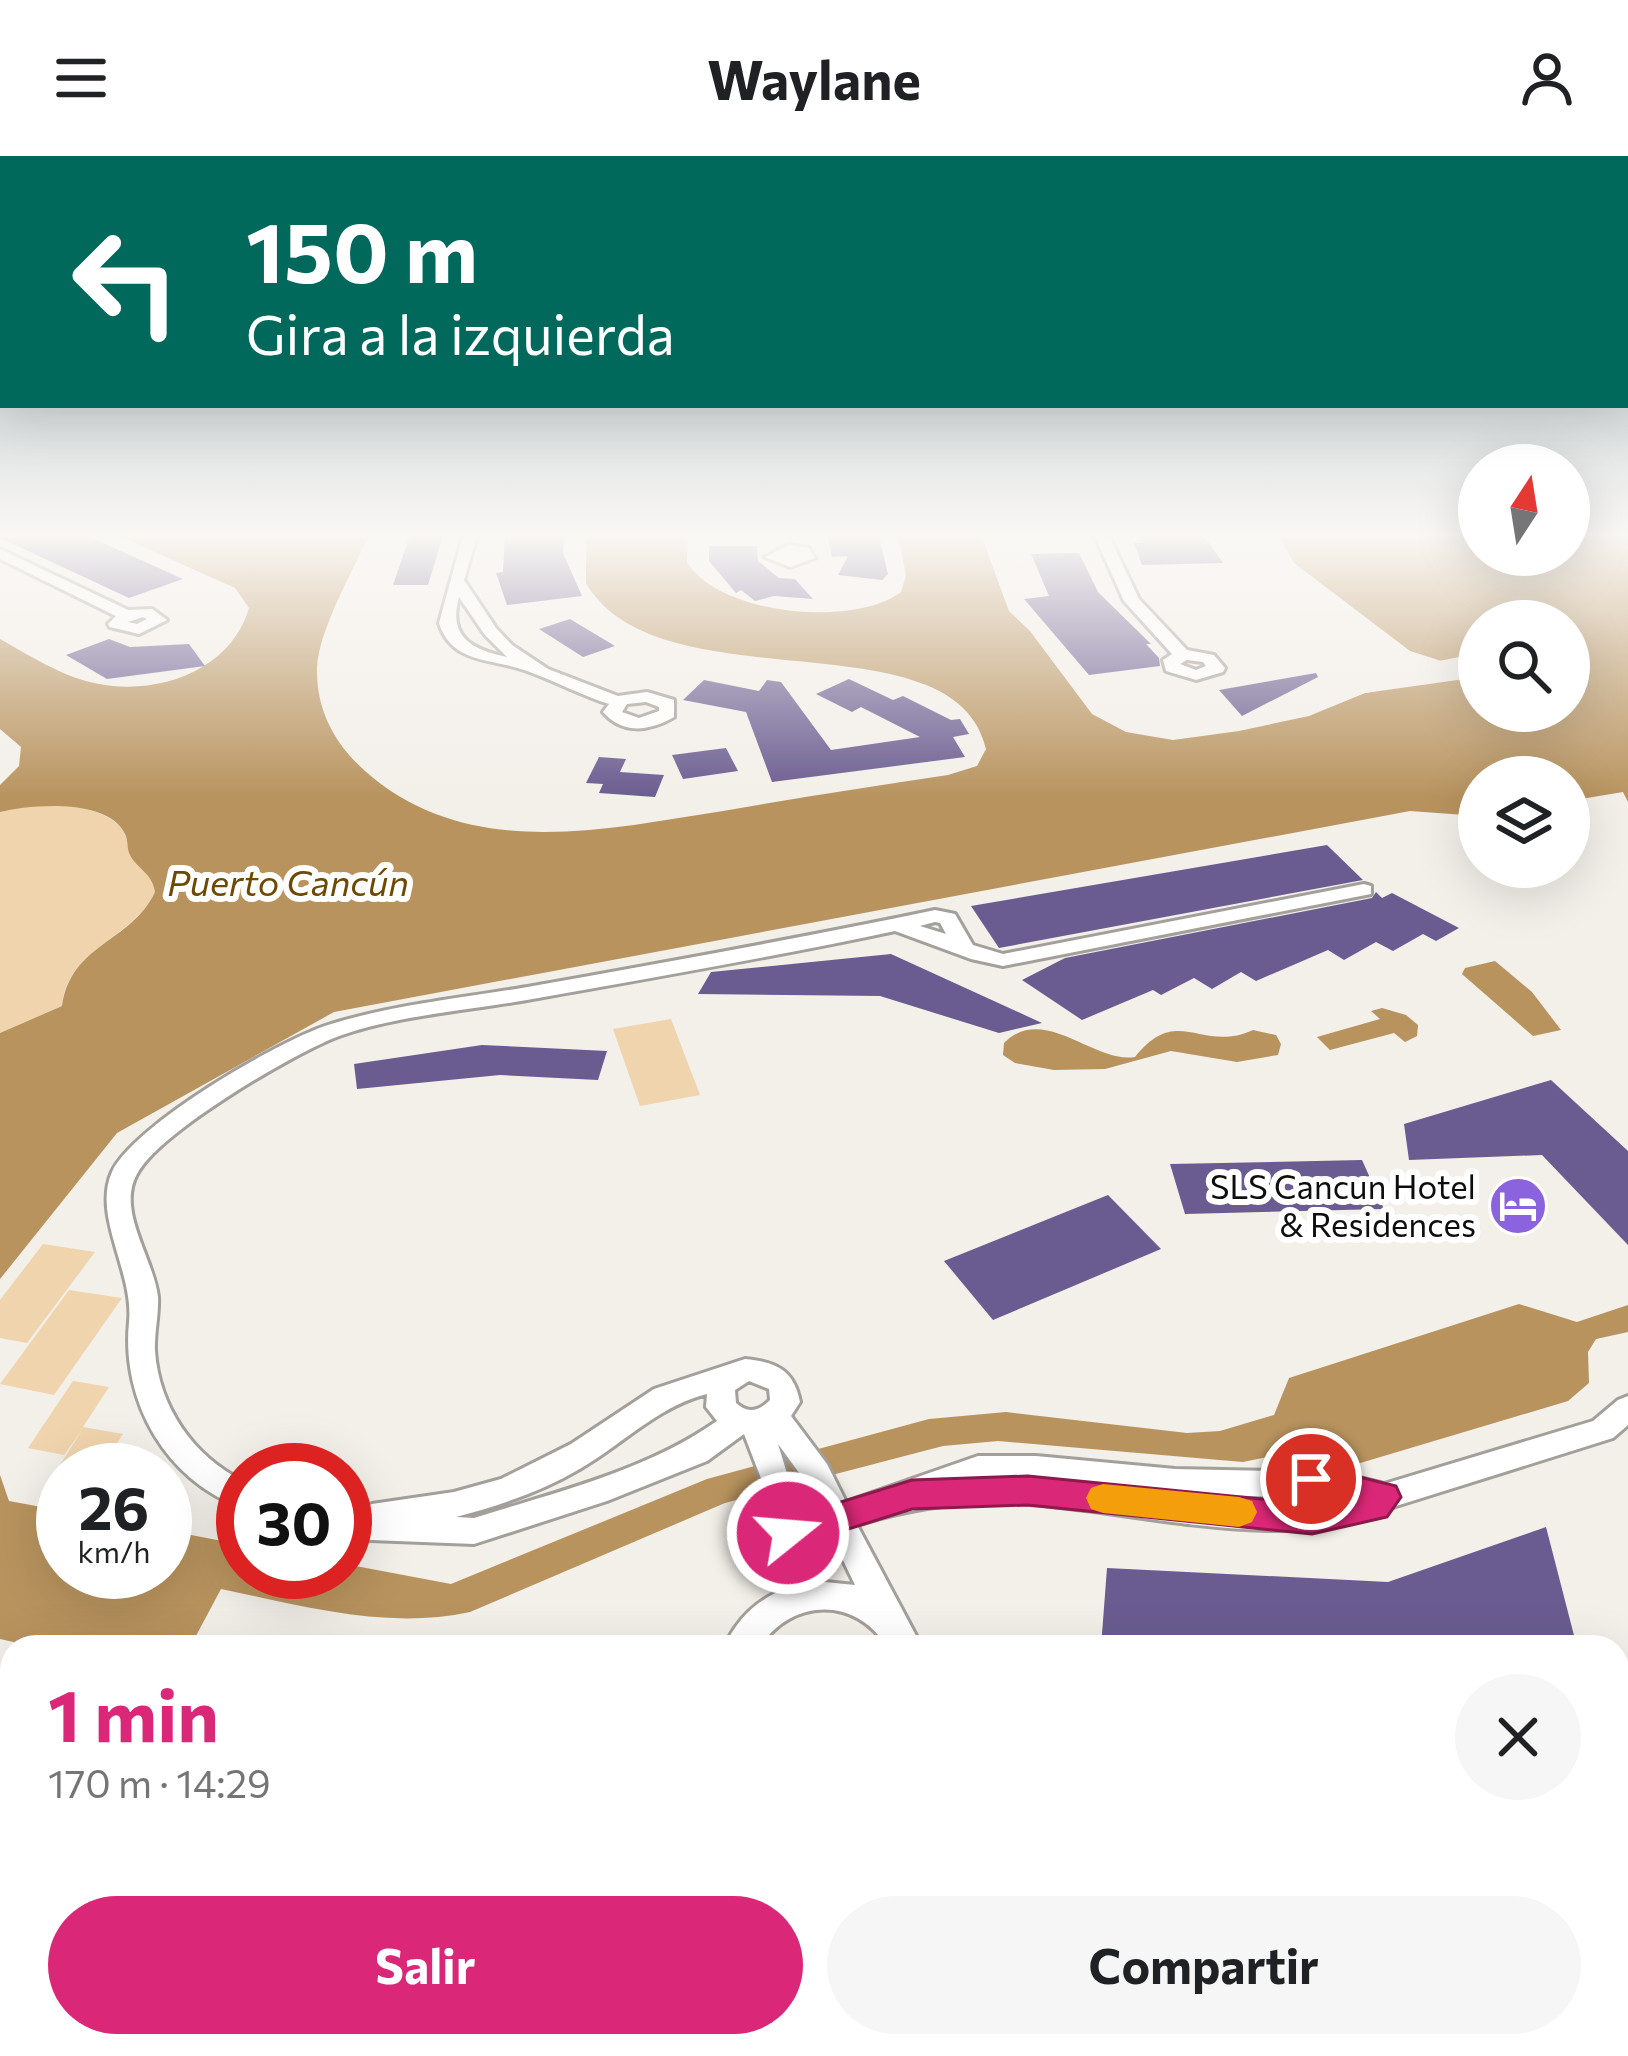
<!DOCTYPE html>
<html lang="es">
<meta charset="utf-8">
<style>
body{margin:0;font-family:Commissioner,sans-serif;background:#f6f6f6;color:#202124;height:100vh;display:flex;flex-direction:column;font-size:45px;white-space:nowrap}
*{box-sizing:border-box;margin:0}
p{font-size:39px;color:#757577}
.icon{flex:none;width:66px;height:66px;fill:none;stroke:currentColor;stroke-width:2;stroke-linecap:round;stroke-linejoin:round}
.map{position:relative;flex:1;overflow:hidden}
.panel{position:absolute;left:0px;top:1479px;width:1629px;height:423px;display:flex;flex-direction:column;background:#fff;border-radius:36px 36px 0 0;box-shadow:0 12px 48px #0002}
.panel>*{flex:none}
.top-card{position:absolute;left:0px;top:0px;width:1629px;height:252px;box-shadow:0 12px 48px #0002;background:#00695c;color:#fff;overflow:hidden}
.needle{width:78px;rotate:12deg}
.controls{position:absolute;left:1458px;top:288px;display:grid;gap:24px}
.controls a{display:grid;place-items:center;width:132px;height:132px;border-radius:50%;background:#fff;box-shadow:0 12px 48px #0002;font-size:60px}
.speed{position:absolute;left:36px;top:1287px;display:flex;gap:24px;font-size:60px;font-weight:700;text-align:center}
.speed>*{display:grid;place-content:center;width:156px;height:156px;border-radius:50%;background:#fff;box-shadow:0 12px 48px #0002;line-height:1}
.speed small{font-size:30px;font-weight:400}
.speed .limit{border:18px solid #d22;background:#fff;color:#111}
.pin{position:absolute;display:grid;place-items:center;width:102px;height:102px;color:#fff;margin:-51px;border:6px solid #fff;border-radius:50%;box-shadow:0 3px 12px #0007}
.me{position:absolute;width:132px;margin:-66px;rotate:73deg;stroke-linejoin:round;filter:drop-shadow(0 0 9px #0008)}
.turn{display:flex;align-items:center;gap:42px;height:252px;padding:0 48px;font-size:54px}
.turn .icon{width:156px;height:156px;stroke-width:2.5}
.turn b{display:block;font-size:84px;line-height:102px}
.round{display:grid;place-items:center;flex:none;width:126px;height:126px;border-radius:63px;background:#f6f6f6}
.overview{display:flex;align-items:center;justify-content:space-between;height:204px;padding:0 48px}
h1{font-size:72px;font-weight:700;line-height:90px;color:#db2777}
.button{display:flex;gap:24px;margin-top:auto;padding:24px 48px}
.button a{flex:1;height:138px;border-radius:72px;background:#db2777;color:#fff;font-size:48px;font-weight:700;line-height:138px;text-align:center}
.button a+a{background:#f6f6f6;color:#202124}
header{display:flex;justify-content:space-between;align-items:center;height:156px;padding:0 48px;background:#fff;font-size:54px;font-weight:700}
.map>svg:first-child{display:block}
</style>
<header><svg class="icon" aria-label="menu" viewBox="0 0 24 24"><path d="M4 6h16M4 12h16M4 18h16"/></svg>Waylane<svg class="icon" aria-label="person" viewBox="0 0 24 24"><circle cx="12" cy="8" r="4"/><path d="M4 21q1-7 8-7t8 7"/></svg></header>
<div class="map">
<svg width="1628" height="1900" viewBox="0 0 1628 1900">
<rect width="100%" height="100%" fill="#f3efe9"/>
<g fill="#f0d4ad">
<path d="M29 649C56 649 112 648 125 679 128 685 127 692 130 698 137 713 152 716 155 736 132 784 67 792 62 850L0 877V656Z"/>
<polygon points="671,863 700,939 640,950 613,873"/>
<polygon points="43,1088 95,1096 27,1187 0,1182 0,1144"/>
<polygon points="69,1134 122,1142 54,1239 0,1228"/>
<polygon points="73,1225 109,1231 83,1271 123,1278 99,1314 63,1314 63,1347 39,1342 82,1274 64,1299 28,1292"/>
</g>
<g fill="#b8935e">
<path d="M110 376H370C354 414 319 472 317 512 316 554 335 588 365 615 467 705 601 674 723 655 798 642 873 630 948 619L977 610 986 593C955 456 658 552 586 427V376H688L687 406C719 459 853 472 901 436L906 419 897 376H980L1009 455 1030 475 1092 558 1126 576 1173 584 1239 575 1309 560 1365 537 1479 521V555H1569V465H1479V517L1410 495 1294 407 1277 376H1479V399H1569V376H1628V646L1623 636 1569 645V621H1479V660L1410 655 334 856 117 977 0 1123V877L62 850C71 787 131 787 155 736 152 716 136 713 129 697 127 691 128 684 125 678 109 642 31 648 0 656V629L19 610 21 591 0 573V483C29 499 61 520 94 527 156 541 231 515 249 452L235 432Z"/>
<polygon points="1495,805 1532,836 1561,874 1533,880 1462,818 1465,812"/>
<polygon points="1382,852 1406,859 1418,869 1417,880 1405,886 1394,877 1330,894 1317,881 1380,863 1371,855"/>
<path d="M1253 874 1276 879 1281 888 1278 899 1237 906 1171 895 1105 913 1054 914 1015 907 1003 899 1004 887C1044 847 1094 908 1135 901 1178 847 1201 898 1253 874Z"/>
<path d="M1519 1148 1577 1166 1628 1149V1176L1596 1183 1588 1196 1589 1227 1568 1245 1357 1308 1307 1293 1243 1306 998 1285 943 1290 725 1347 470 1456C386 1474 304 1450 221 1433L190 1491H36L0 1483V1319L9 1345 63 1355V1416H165V1374L243 1389V1416H345V1408L451 1428 707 1323 929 1263 1006 1256 1187 1277 1220 1275 1274 1259 1289 1222Z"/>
<polygon points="0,1555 12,1558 12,1729 0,1750"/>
</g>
<polygon fill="#f3efe9" points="1479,497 1479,516 1365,537 1293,563 1331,542 1363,531 1461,517 1429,507"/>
<g fill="#6a5c90">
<polygon points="0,376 79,376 183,423 129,442 0,382"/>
<polygon points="411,376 444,376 428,429 393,429"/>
<polygon points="505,376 565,376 563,397 582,440 507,449 496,417 503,416"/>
<polygon points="827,376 878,376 888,418 882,424 838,419 848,400 832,401"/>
<polygon points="1140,376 1201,376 1223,407 1142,409 1134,387 1144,387"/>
<polygon points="709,390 757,390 758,405 779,422 795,423 813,443 774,440 755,445 741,434 736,437 709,405"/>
<polygon points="1079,397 1098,436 1151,488 1146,488 1159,502 1160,510 1089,519 1024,443 1049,440 1031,398"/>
<polygon points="570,463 615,490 583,501 539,473"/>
<polygon points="109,483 130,491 189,488 205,510 107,523 66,499"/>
<polygon points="1316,517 1318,521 1242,560 1219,534"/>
<polygon points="849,523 893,544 903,540 951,564 960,563 969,578 953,581 965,601 772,626 746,556 683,544 704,524 759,535 767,524 781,526 831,594 920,581 861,551 852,556 816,538"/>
<polygon points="726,592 738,615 683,623 672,599"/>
<polygon points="599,601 626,603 620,616 664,619 655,641 599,637 603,628 586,627"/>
<polygon points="1327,689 1363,724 999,792 971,750"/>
<polygon points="1376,736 1382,742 1392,737 1459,772 1436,785 1423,778 1393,795 1376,786 1344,804 1328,794 1256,825 1241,816 1212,833 1194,822 1161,839 1153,834 1082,864 1022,824 1065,802 1372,742"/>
<polygon points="891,798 1042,867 999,877 880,840 698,838 711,816"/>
<polygon points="482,889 607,895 598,924 500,919 357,933 354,908"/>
<polygon points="1551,924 1628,995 1628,1089 1542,999 1409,1004 1404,968"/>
<polygon points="1362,1004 1384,1053 1185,1058 1170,1008"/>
<polygon points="1108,1039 1161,1093 993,1164 944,1105"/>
<polygon points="1546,1371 1577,1491 1101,1491 1107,1412 1388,1426"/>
</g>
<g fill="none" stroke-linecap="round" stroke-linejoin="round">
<defs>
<g id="minor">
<path d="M464 376H478L464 424 496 472 512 489 548 513 618 540 647 536 674 544V561C650 575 623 579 603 556L609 548C581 539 555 525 527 515 494 502 452 509 439 467ZM459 441 485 479 507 501C471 493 448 481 459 441ZM646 546 659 551V555L639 562 622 556 627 548Z"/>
<path d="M1093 376H1107L1139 443 1187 494 1214 499 1225 512 1223 516 1196 524 1166 515 1163 504 1172 498 1124 445ZM1187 504 1203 506 1206 510 1196 514 1180 508Z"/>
<polygon points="789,389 809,392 815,402 790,411 765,401"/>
<path d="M0 393 128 454 152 453 167 464 139 478 110 471 108 468 116 460 0 403ZM143 461 147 463 137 468 128 466Z"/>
<path d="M1364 728 1371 730V738L1003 810 971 803 895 775C773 801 650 822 527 844 465 855 399 859 339 880 294 897 159 976 137 1018 116 1055 154 1103 158 1141 159 1159 154 1177 155 1195 159 1251 193 1300 243 1325V1352C166 1325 121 1245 129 1166 134 1116 92 1060 112 1016 134 969 278 885 328 869 394 848 465 842 533 830 667 806 802 782 935 754L955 758 973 789 1003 798ZM935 766 940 767 946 778 920 770Z"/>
<path d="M745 1203C776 1206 794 1214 800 1246L791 1260 827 1308 846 1346 978 1300H1036L1175 1313 1276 1315 1311 1310 1384 1328 1593 1265 1618 1244 1628 1240V1269L1613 1282 1393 1351C1299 1401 1134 1355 1030 1348 970 1343 914 1351 857 1369L922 1491H887C856 1440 791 1442 760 1491H724C738 1462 756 1445 784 1433L762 1325 744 1278 707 1305 607 1345 474 1388 345 1383V1357H358L361 1352 372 1348 454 1336 501 1323 571 1288 654 1233ZM749 1225 769 1233 770 1244C759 1255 748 1258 736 1247L735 1234ZM707 1238 706 1251 717 1265C646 1315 556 1336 474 1362L456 1361C505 1348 552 1332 594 1304 631 1280 663 1249 707 1238ZM778 1288 805 1325 819 1354 800 1360ZM1311 1336 1342 1343C1281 1352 1218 1343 1157 1337L1276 1341ZM830 1377 855 1429 815 1425 806 1385Z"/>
<rect x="778" y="1890" width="40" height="10"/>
<polygon points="863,1890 903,1890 902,1900 862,1900"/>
</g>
</defs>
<use href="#minor" stroke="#a39f9a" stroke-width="6"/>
<use href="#minor" fill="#fff" fill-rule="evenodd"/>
</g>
<linearGradient id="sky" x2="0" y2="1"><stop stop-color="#95a7b1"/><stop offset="0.59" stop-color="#faf8f5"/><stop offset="1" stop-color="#faf8f5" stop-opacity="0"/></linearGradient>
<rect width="1628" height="642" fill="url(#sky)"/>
<polygon fill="#db2777" stroke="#8e194d" stroke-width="3" points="1311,1309 1396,1330 1401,1341 1387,1361 1312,1378 1028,1349 912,1353 788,1392 776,1388 770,1377 776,1366 912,1324 1028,1320 1312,1348 1335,1343 1299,1333 1294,1323 1299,1313"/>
<polygon fill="#f59e0b" points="1103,1328 1239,1341 1252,1345 1257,1356 1252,1366 1239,1371 1103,1357 1091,1353 1086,1342 1091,1332"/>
<defs>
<symbol id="hotel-disc" viewBox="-11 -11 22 22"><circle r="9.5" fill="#8b63de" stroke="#fff"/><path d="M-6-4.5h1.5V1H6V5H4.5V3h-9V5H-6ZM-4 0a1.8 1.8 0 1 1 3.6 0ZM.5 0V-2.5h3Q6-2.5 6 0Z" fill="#fff"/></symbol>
</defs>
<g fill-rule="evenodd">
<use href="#hotel-disc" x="1485" y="1017" width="66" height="66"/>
</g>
<g text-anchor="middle" stroke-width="12" stroke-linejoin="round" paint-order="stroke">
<g font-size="33" fill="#0e0d0b" stroke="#fff" text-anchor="end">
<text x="1476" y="1043">SLS Cancun Hotel<tspan x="1476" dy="38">&amp; Residences</tspan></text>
</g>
<g font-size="36" font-style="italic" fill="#6e4903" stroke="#fff">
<text x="288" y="740">Puerto Cancún</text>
</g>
</g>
</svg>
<div class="controls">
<a><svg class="needle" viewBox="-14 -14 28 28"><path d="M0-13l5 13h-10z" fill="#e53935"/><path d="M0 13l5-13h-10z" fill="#757577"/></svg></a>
<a><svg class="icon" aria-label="search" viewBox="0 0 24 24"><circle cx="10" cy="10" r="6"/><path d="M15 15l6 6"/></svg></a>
<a><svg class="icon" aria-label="layers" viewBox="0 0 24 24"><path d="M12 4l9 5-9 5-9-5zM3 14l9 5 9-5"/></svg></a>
</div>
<div class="speed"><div>26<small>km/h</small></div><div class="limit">30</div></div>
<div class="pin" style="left:1311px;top:1323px;background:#d93025"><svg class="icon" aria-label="arrive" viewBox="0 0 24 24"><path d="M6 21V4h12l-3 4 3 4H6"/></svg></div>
<svg class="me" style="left:788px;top:1377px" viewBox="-20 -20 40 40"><circle r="17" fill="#db2777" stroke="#fff" stroke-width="3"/><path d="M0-11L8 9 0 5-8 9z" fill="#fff"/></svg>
<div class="top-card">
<div class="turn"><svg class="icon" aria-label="left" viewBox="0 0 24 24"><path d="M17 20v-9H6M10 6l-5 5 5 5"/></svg><div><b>150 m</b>Gira a la izquierda</div></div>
</div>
<section class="panel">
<div class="overview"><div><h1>1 min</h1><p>170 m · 14:29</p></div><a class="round"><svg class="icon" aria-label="close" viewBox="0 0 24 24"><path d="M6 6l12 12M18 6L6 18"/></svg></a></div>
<div class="button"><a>Salir</a><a>Compartir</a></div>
</section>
</div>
